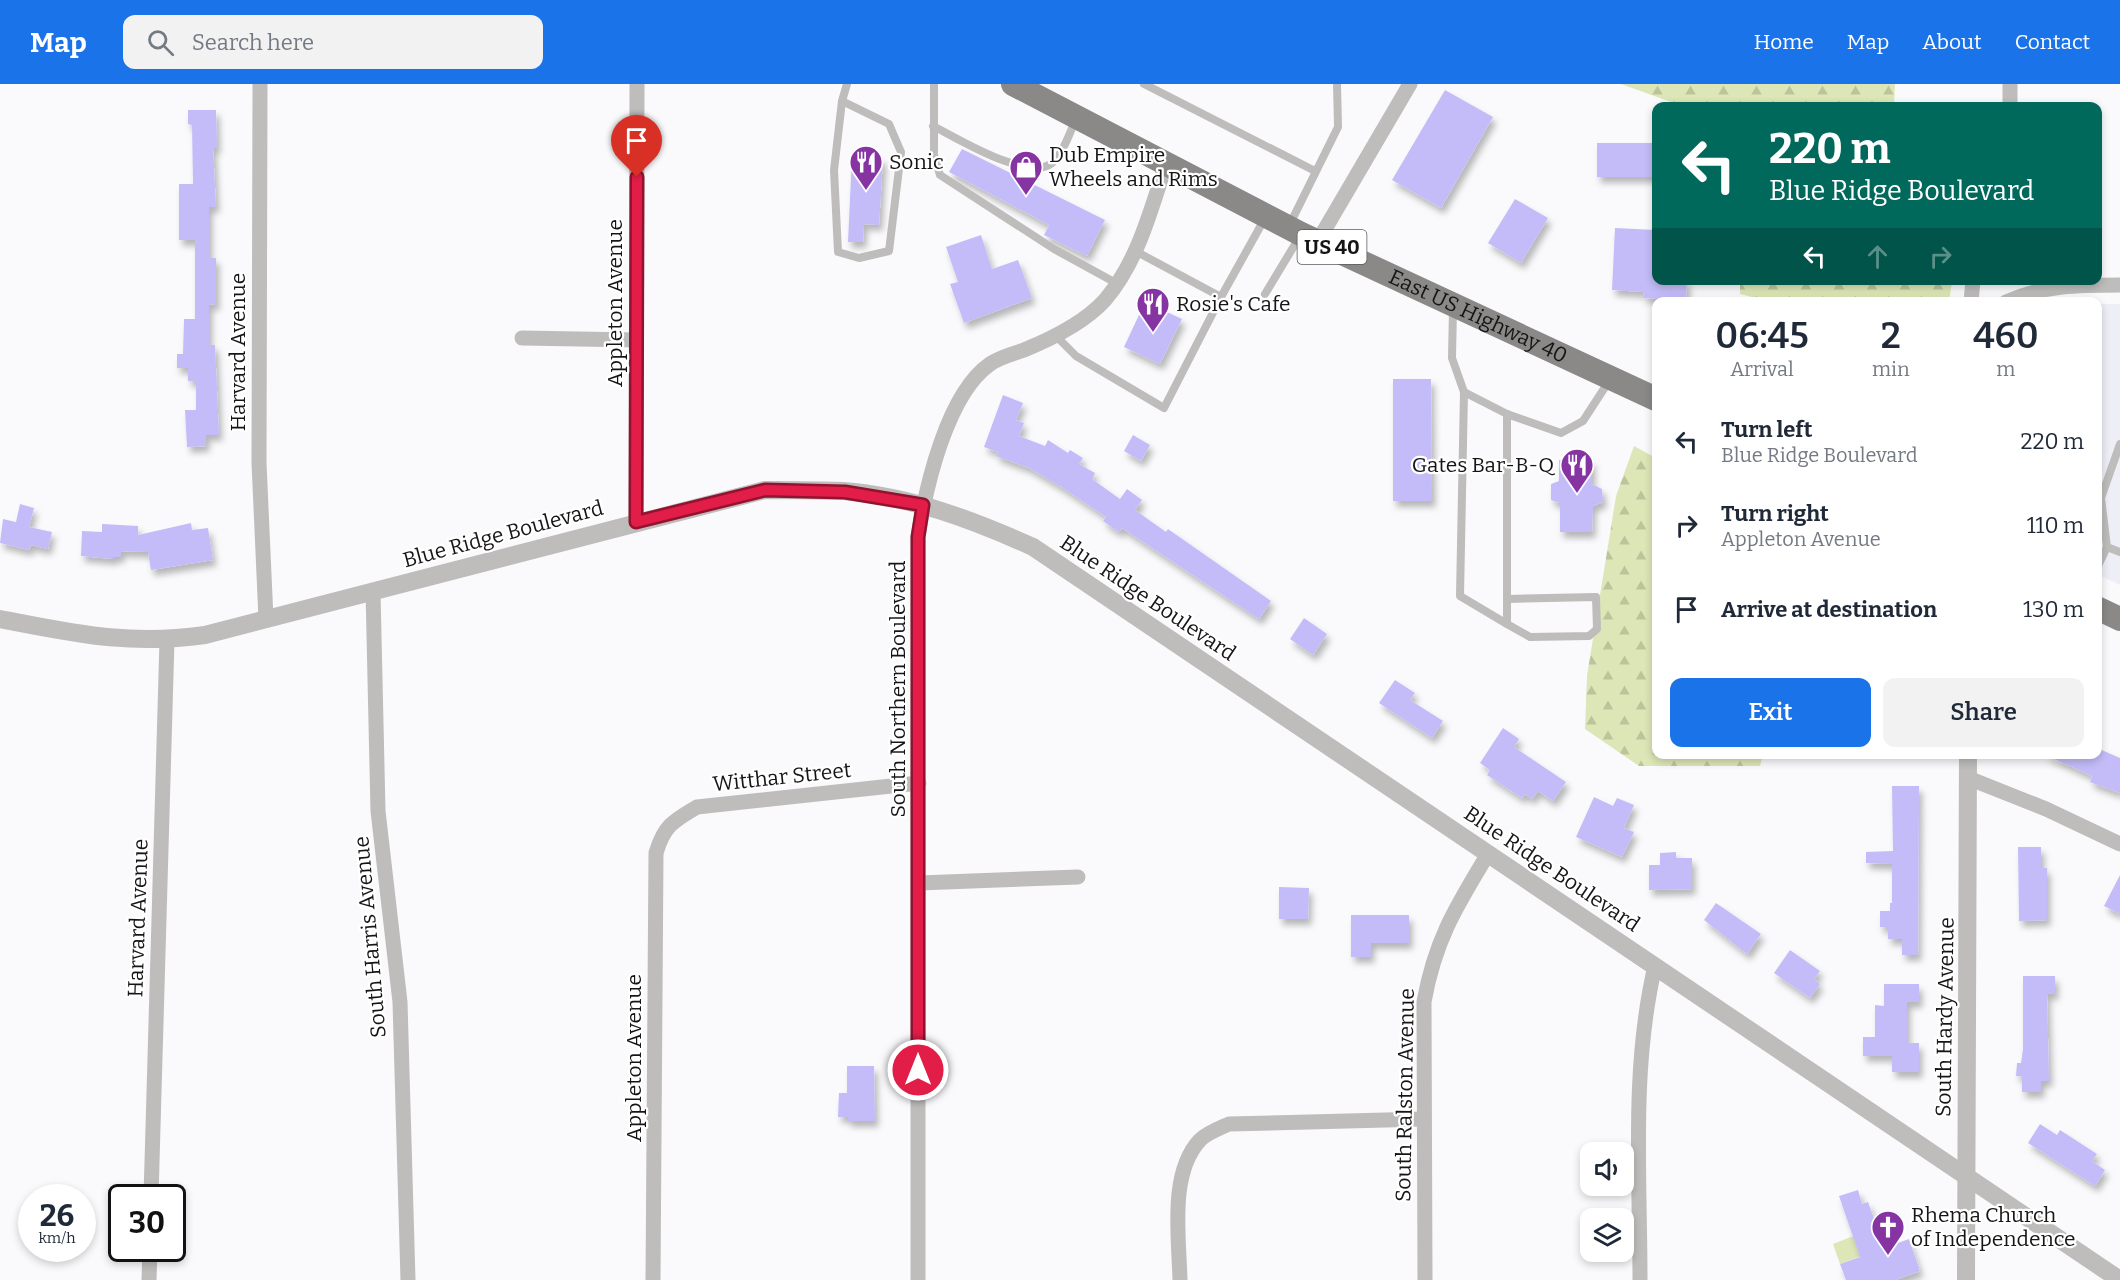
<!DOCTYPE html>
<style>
body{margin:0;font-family:Bitter,serif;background:#f2f2f3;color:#1f2937;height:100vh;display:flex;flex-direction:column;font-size:22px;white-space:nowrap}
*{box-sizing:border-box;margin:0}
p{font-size:20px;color:#747a83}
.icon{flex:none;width:33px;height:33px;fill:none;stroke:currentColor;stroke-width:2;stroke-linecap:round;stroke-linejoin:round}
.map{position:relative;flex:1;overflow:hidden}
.panel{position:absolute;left:1652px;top:213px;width:450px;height:462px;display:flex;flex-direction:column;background:#fff;border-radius:12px;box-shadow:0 3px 9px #0003}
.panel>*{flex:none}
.banner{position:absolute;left:1652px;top:18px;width:450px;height:183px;border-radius:12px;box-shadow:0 3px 9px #0003;background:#00695c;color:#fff;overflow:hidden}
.buttons{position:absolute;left:1580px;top:1058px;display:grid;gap:12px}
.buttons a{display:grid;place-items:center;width:54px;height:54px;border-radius:12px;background:#fff;box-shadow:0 3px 9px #0003;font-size:30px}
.speed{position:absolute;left:18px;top:1100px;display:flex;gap:12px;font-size:30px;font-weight:700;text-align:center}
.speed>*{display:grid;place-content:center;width:78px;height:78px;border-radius:50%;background:#fff;box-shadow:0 3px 9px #0003;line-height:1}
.speed small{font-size:15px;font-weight:400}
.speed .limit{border:3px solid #111;border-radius:9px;background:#fff;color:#111}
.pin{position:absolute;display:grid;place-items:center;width:51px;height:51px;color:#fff;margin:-62px -26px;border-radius:50% 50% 50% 0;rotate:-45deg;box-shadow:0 0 6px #0007}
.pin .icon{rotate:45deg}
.me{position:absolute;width:66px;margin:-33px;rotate:0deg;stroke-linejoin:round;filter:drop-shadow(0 0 4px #0008)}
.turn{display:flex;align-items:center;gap:21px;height:126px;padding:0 18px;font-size:27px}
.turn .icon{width:78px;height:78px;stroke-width:2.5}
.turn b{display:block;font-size:42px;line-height:51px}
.lanes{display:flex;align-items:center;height:57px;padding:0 18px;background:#0003;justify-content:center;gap:30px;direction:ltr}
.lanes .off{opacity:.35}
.eta{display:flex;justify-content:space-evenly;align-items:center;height:102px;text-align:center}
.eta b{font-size:36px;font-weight:600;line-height:42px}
.primary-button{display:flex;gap:12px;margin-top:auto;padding:12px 18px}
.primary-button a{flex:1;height:69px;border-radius:12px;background:#1a73e8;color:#fff;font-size:24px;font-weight:600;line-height:69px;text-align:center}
.primary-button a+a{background:#f2f2f3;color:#1f2937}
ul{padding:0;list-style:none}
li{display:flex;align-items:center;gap:18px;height:84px;padding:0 18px}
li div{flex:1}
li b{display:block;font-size:22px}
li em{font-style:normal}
header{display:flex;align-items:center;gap:36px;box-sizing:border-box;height:84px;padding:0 30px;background:#1a73e8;color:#fff}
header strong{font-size:28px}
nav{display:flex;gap:33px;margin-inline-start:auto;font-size:21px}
.search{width:420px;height:54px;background:#f2f2f3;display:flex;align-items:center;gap:15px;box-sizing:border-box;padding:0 21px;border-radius:12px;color:#747a83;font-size:22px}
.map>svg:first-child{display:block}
</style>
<header>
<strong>Map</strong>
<div class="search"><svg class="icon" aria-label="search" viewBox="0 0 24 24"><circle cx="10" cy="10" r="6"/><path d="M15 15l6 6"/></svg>Search here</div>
<nav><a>Home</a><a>Map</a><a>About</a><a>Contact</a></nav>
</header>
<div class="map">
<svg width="2120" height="1196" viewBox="0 0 2120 1196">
<defs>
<pattern id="forest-firs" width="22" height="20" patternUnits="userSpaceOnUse" patternTransform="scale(1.5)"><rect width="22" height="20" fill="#dde6b6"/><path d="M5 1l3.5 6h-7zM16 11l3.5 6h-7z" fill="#bdc49c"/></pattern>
<filter id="shadow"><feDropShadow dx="3.5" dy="6" stdDeviation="3" flood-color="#0004"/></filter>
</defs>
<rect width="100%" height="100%" fill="#fafafc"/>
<polygon fill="#eeeef7" points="2097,220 2120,220 2120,501 2097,490"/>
<g fill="url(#forest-firs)">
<polygon points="1621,0 1895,0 1894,22 1682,22"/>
<polygon points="1740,197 1740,196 1952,197 1949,218 1767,217 1740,210"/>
<polygon points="1634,362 1656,374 1656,670 1763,671 1760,682 1639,682 1585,645 1587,592 1616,412"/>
</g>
<polygon fill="#dde6b6" points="1861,1149 1880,1165 1840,1180 1833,1160"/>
<g fill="#c3bcf9" filter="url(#shadow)">
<polygon points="1445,6 1493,33 1441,124 1392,96"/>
<polygon points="188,26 216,26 217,64 213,64 216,123 209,123 209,174 216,174 216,221 209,220 209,261 215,261 219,351 206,351 206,362 187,363 185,326 196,326 196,297 188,297 188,284 177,284 177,270 183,270 184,235 195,235 195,156 179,156 179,100 193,100 192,41 188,40"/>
<rect x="1597" y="59" width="59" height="34"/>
<polygon points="962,65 1105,136 1087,172 1044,151 1049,141 949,88"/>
<polygon points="852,72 883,74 879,141 864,140 863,158 848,158"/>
<polygon points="1515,115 1548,134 1521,179 1488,159"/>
<polygon points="1615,144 1656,146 1656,196 1687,196 1686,216 1643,214 1644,208 1612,206"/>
<polygon points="981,151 992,185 1018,176 1032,214 964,239 950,200 958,198 946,163"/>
<polygon points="1145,218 1182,235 1160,280 1124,263"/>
<polygon points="1393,295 1431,295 1432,417 1393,417"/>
<polygon points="1003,311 1023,319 1016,336 1024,339 1019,352 1045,362 1048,356 1068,369 1070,366 1083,374 1079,380 1095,389 1092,395 1120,415 1127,405 1142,416 1135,426 1166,448 1168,445 1271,517 1259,535 1122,444 1119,448 1103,437 1106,433 1063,404 1029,384 996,372 998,368 984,363"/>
<polygon points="1133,351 1150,361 1141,377 1124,367"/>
<polygon points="1559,376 1592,376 1592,400 1602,405 1603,418 1593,422 1592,448 1560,448 1560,419 1551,416 1551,400 1559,397"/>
<polygon points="20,420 34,424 29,443 52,448 48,465 31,461 29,466 0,459 3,435 16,438"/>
<polygon points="191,439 192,446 208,444 213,476 151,486 148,468 121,467 121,473 113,473 113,475 81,472 82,447 102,448 102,440 138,442 138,451"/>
<polygon points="1304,534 1327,550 1313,571 1290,555"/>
<polygon points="1395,596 1415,609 1410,616 1443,637 1432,654 1379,619"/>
<polygon points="1503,644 1519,655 1514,663 1566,698 1553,717 1538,707 1532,715 1525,710 1522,714 1487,691 1490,686 1480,679"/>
<polygon points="2097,664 2120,674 2120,709 2090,698 2092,692 2043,670 2097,670"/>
<polygon points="1892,702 1919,702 1918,871 1902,871 1902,855 1888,855 1888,843 1880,843 1880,827 1890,827 1890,819 1892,819 1892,780 1866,779 1866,768 1893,767"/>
<polygon points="1594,713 1613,722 1617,714 1634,721 1624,744 1634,748 1622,773 1576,753"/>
<polygon points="2018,763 2041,763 2041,784 2047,784 2047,836 2019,837"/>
<polygon points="1676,768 1676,774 1692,774 1692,805 1649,806 1649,781 1660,781 1660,769"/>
<polygon points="2120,791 2120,830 2104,822"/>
<polygon points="1279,803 1309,804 1308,835 1279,835"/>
<polygon points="1716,819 1761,850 1747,870 1704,836"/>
<polygon points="1351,831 1409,831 1409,859 1371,859 1371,873 1351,873"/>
<polygon points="1790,866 1820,887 1814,895 1820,900 1810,914 1774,889"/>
<polygon points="2023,892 2055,892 2055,910 2047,910 2049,997 2041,997 2041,1008 2022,1008 2022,992 2016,992 2017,979 2021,979 2023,965"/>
<polygon points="1884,900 1919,900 1919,918 1907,918 1907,959 1919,959 1919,988 1892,988 1892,972 1863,972 1863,953 1875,953 1875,921 1884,922"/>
<polygon points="847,982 874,982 875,1037 848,1037 848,1033 838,1033 839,1009 847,1009"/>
<polygon points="2040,1040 2057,1051 2060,1046 2097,1070 2092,1077 2105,1086 2095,1102 2028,1059"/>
<polygon points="1858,1106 1862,1120 1868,1118 1884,1164 1909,1155 1920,1187 1895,1196 1846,1196 1840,1180 1860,1173 1839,1112"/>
</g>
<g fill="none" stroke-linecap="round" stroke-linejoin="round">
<g stroke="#bebdbc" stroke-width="8">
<polyline points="934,0 934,71 940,91 1054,165 1116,199"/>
<polyline points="1144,0 1315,87"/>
<polyline points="842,17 889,40 901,68 889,167 859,174 838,168 834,86 842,17 847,0"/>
<path d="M933 42C957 54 1028 98 1052 79 1063 70 1070 48 1076 35"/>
<polyline points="1290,140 1338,43 1337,0"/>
<polyline points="1137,168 1221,213"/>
<polyline points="1265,210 1300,152"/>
<polyline points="1453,225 1452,274 1464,308 1460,512 1507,540 1507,330"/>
<polyline points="1057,253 1076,272 1164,324 1221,213 1265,134"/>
<polyline points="1464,308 1507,330 1561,349 1583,337 1609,297"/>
<polyline points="2107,463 2120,468"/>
<polyline points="2097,484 2107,463 2101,414 2120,360"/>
<polyline points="1507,540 1530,553 1589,552 1597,545 1596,513 1507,515"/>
</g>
<g stroke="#bebdbc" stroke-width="15">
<polyline points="260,0 259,379 266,535"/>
<polyline points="2010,22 2010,0"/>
<polyline points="1318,157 1410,0"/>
<polyline points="1971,218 1973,196"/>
<path d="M2006 218C2043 201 2081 201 2120 201"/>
<polyline points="522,254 636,256"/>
<polyline points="636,438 637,0"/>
<polyline points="373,507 378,727 400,918 408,1196"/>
<polyline points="1968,694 2046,725 2120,760"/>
<polyline points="919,799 1078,793"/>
<polyline points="151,1113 167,556"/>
<polyline points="149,1196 150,1164"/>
<path d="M653 1196 656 769C664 742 673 737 697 723L919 699"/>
<path d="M918 1196V453C926 402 947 310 990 280 1000 273 1013 270 1024 266 1051 255 1085 238 1105 216 1138 177 1150 128 1166 80"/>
<path d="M1180 1196C1179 1153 1169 1089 1200 1056 1207 1049 1220 1044 1229 1040L1424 1035"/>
<path d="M1425 1196 1424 918C1435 856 1456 823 1488 770"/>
<path d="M1640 1196C1640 1092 1631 984 1655 882"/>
</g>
<g stroke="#bebdbc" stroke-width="18">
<path d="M0 535C74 549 128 562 205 551L765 406C791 406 817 406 843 407 910 412 973 436 1033 463L2120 1196"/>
<polyline points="1966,1196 1968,670"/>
</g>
<g stroke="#8a8988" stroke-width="24">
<path id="s1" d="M1013 0 1301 150 1656 315"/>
<polyline points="2097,524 2120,535"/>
</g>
</g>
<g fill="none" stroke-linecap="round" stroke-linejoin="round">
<defs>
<polyline id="route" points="637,93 636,438 765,406 845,408 923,421 918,453 918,986"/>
</defs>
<use href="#route" stroke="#92132f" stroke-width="15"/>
<use href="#route" stroke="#e11d48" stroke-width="10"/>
</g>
<defs>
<symbol id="restaurant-pin" viewBox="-11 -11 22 30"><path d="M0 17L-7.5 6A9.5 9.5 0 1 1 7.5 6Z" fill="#8734a3" stroke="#fff"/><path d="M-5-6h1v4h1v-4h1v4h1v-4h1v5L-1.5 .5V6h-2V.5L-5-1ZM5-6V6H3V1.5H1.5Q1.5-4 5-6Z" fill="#fff"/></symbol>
<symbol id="shop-pin" viewBox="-11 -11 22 30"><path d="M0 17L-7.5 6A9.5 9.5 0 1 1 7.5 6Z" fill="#8734a3" stroke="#fff"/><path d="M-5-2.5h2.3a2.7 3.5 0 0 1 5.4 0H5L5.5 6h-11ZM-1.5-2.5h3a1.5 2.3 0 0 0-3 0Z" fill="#fff"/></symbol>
<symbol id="church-pin" viewBox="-11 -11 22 30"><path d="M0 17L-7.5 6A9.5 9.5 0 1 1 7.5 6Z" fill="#8734a3" stroke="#fff"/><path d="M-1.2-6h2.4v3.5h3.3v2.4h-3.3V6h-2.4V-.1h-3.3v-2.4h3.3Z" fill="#fff"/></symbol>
</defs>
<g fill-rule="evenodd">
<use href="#restaurant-pin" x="847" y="59" width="38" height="52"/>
<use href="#shop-pin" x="1007" y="64" width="38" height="52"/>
<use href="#restaurant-pin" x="1134" y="201" width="38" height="52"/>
<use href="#restaurant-pin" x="1558" y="362" width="38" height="52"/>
<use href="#church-pin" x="1869" y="1124" width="38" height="52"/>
</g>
<g text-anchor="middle" stroke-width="4.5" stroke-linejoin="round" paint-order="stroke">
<rect fill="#fff" stroke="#5b5b5c" stroke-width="1.5" x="1297.5" y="146" width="69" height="34" rx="4.5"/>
<g font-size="20" font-weight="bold" fill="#151516">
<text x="1332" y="170">US 40</text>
</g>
<g font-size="21" fill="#151516" stroke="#fff" text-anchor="start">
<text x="1049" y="78">Dub Empire<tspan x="1049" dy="24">Wheels and Rims</tspan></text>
<text x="889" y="85">Sonic</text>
<text x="1176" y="227">Rosie's Cafe</text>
<text x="1554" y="388" text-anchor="end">Gates Bar-B-Q</text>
<text x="1911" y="1138">Rhema Church<tspan x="1911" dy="24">of Independence</tspan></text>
</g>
<g font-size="21" fill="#151516" stroke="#fff">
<text transform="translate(615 219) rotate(-90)" y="7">Appleton Avenue</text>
<text dy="7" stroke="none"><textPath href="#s1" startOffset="520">East US Highway 40</textPath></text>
<text transform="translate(238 268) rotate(-90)" y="7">Harvard Avenue</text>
<text transform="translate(503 450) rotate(-15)" y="7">Blue Ridge Boulevard</text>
<text transform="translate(1148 514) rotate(34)" y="7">Blue Ridge Boulevard</text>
<text transform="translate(898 605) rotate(-90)" y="7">South Northern Boulevard</text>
<text transform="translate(782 693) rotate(-6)" y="7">Witthar Street</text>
<text transform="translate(1552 785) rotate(34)" y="7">Blue Ridge Boulevard</text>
<text transform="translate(138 834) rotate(-88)" y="7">Harvard Avenue</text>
<text transform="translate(370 853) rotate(-95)" y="7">South Harris Avenue</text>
<text transform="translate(1945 933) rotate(-89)" y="7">South Hardy Avenue</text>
<text transform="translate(634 974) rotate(-90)" y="7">Appleton Avenue</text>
<text transform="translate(1405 1011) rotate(-89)" y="7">South Ralston Avenue</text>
</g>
</g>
</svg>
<div class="buttons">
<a><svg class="icon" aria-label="sound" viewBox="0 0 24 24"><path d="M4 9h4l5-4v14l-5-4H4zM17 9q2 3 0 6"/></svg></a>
<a><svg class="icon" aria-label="layers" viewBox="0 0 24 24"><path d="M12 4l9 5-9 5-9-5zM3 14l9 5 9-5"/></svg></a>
</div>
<div class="speed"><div>26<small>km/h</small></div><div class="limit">30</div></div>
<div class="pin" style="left:637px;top:93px;background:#d93025"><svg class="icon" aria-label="arrive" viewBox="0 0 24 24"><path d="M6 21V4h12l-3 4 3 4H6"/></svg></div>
<svg class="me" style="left:918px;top:986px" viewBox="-20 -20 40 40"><circle r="17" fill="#e11d48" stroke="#fff" stroke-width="3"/><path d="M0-11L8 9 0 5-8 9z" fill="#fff"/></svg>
<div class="banner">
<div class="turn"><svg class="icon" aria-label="left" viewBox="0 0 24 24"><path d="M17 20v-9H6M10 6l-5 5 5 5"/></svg><div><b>220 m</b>Blue Ridge Boulevard</div></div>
<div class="lanes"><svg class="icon" aria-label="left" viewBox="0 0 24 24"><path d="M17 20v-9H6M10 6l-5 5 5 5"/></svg><svg class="icon off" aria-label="ahead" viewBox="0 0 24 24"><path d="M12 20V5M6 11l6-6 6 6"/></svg><svg class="icon off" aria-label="right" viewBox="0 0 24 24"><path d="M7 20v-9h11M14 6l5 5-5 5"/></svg></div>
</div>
<section class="panel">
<div class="eta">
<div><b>06:45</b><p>Arrival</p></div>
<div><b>2</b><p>min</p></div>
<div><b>460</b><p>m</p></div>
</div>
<ul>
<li><svg class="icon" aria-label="left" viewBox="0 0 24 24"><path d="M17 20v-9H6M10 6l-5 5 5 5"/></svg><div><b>Turn left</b><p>Blue Ridge Boulevard</p></div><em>220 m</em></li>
<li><svg class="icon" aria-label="right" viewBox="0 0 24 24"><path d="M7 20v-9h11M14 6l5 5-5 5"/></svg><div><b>Turn right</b><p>Appleton Avenue</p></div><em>110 m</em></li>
<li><svg class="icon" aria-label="arrive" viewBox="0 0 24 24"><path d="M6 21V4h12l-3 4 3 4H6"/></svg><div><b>Arrive at destination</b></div><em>130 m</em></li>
</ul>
<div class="primary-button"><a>Exit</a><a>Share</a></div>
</section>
</div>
